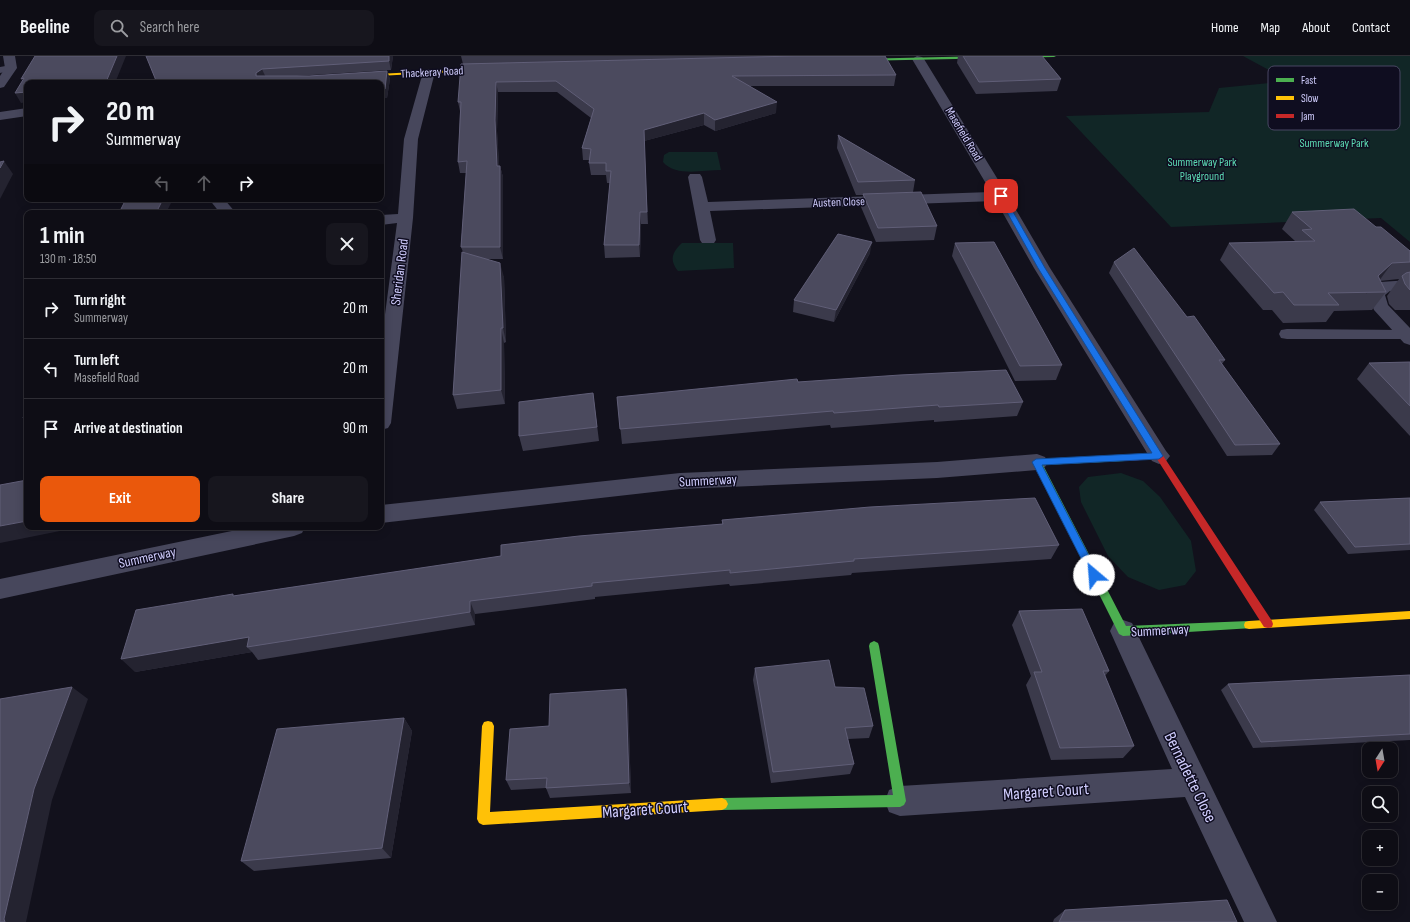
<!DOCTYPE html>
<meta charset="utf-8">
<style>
body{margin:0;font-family:"Sofia Sans Condensed",sans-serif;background:#17161e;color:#f1f3f6;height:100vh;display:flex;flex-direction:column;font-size:15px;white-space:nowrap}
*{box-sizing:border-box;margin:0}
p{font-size:13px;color:#9b9ca0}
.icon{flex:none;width:22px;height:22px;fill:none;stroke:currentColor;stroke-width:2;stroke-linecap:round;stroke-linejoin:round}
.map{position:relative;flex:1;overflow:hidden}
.panel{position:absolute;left:24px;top:154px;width:360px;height:320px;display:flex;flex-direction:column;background:#0e0d15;border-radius:8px;box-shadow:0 2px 10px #0003,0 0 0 1px #2e2d34}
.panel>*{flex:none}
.hud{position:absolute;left:24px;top:24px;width:360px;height:122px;border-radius:8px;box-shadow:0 2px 10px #0003,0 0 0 1px #2e2d34;background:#0e0d15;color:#f1f3f6;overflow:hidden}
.needle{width:26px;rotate:191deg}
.tools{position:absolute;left:1362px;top:686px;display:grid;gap:8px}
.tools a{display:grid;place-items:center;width:36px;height:36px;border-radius:8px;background:#0e0d15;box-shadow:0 2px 10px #0003,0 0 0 1px #2e2d34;font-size:20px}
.pin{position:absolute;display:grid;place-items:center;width:34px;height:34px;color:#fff;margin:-17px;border-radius:8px;box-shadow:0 2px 6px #0006}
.me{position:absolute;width:44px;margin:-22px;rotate:333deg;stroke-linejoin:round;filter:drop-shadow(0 0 3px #0008)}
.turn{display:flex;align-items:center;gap:14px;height:84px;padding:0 16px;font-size:18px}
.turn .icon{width:52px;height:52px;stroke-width:2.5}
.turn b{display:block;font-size:28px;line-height:34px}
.lanes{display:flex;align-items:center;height:38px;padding:0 16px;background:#0003;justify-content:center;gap:20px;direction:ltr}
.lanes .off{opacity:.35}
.round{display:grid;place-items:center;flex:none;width:42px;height:42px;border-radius:8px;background:#17161e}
.overview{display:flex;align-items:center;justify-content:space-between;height:68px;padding:0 16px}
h1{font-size:24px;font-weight:700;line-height:30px}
.primary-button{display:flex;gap:8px;margin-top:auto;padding:8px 16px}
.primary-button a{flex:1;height:46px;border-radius:8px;background:#ea580c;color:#fff;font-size:16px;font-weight:700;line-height:46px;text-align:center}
.primary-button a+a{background:#17161e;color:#f1f3f6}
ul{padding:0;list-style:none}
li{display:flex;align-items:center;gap:12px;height:60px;padding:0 16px;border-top:1px solid #2e2d34}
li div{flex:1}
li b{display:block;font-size:15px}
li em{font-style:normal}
header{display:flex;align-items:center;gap:24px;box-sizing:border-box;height:56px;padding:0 20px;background:#0e0d15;border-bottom:1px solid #2e2d34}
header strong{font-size:19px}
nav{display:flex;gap:22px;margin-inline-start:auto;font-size:14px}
.search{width:280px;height:36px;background:#17161e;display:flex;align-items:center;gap:10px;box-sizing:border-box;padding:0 14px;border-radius:8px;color:#9b9ca0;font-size:15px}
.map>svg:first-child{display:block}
</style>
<header>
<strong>Beeline</strong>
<div class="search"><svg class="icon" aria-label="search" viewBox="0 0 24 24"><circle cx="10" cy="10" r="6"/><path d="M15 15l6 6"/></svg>Search here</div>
<nav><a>Home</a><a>Map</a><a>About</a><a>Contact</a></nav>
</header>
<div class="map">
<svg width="1410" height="866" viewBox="0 0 1410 866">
<rect width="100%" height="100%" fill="#12111c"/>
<g fill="#112626">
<polygon points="1243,0 1410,0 1410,186 1381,162 1171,171 1066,60 1209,56 1219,32 1289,25"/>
<path d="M669 96H717L721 114C702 114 676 121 663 106L664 99Z"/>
<path d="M682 187H733L734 212 678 215C669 204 672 196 682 187Z"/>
<polygon points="1121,417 1143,425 1160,441 1191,485 1196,515 1185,529 1159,534 1128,521 1108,500 1081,446 1079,431 1088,421"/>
</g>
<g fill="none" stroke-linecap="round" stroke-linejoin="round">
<g fill="#47475c" fill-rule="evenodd">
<polygon points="11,9 16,12 15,14 0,17 0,11"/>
<polygon points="1287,273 1406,274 1410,275 1410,283 1287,283 1281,282 1279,278 1281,274"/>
</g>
<g fill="#47475c" fill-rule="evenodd">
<polygon points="3,0 15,0 17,12 4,31 0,32 0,20 5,12"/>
<polygon points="917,0 922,1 924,3 1008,140 1050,212 1166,395 1170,400 1166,405 1159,408 1152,405 1034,212 996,145 710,155 716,184 714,187 702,187 700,184 688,121 690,118 700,118 702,121 708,146 991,136 912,3"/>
<polygon points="429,13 435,16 418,83 413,162 391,367 388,372 381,374 381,289 397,167 381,169 381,159 398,158 404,83 423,16"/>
<polygon points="27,52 27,60 0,64 0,56"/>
<polygon points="209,143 224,143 236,157 220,157"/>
<polygon points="1410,224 1410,234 1390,235 1385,239 1388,249 1410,272 1410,289 1404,287 1374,254 1367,238 1380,226"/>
<polygon points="1037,398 1045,401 1048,406 1045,411 1037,414 937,422 680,433 381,467 381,449 680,417 937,406"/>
<polygon points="251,471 305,471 302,477 294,480 0,543 0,523"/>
<polygon points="1123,564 1132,567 1277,866 1244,866 1185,741 900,760 889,756 885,745 889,734 900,730 1172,713 1110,575 1114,567"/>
</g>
<g fill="#4caf50" fill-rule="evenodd">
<polygon points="986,0 1056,0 1054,1 856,5 854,4 856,3"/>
<polygon points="1125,399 1129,402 1125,405 1043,409 1126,570 1249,565 1253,566 1254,569 1253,572 1123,580 1119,578 1033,406 1037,403"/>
<polygon points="874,585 878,587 879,590 906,745 904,749 900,751 722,754 718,752 716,748 718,744 722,742 893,739 869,590 870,587"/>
</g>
<g fill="#ffc107" fill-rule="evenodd">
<polygon points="490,12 492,12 492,14 359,21 357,20 359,19"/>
<polygon points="1410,555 1410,563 1249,573 1245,572 1244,569 1245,566 1249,565"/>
<polygon points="488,665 492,666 494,670 490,756 722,742 726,744 728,748 726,752 722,754 483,769 479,767 477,763 482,670 484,666"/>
</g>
<polygon fill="#c62828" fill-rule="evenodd" points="1159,397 1162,398 1272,565 1273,568 1272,571 1268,572 1264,571 1157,403 1125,405 1121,402 1125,399"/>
</g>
<g fill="#3b3a4b">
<polygon points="146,0 393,0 391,14 297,20 309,20 387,15 390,23 387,42 381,42 381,27 157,27"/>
<polygon points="461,0 885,0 896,19 894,30 750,30 776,57 715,75 704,69 644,85 648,168 641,168 640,201 605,202 604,189 610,127 607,127 606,119 591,119 589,107 590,104 583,104 582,92 591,62 557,36 498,36 497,75 499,110 500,110 503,121 503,203 488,203 504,221 506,286 504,287 505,348 457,353 453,339 463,196 461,191 466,117 460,117 458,106 460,55 458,46 463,8"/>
<polygon points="958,0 1042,0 1061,23 1057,35 976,38 957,7"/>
<polygon points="838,79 915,124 913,136 937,170 934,184 876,186 861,151 863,139 856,139 837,92"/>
<polygon points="1292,156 1376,171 1410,195 1410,254 1395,254 1389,248 1387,240 1399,223 1380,225 1386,236 1372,254 1334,255 1326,266 1283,267 1272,254 1263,254 1220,204 1229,187 1295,186 1295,185 1282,173"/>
<polygon points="955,187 1062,309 1056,324 1015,325 952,200"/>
<polygon points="870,197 834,266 793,256 794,244"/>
<polygon points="1114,206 1187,261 1225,304 1222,308 1280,388 1272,399 1227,400 1109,217"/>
<polygon points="1410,306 1410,380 1357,323 1369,307"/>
<polygon points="798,326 1023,346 1017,360 934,366 934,364 831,372 830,369 622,388 617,341"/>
<polygon points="593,337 599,385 523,395 519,380"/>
<polygon points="1410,442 1410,494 1348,498 1314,454 1320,446"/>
<polygon points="722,464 1059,489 1051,503 852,517 851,519 730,530 729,528 595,541 595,543 475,558 475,569 258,604 252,596 135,616 234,540 722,468"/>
<polygon points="1019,555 1109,615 1105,620 1134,690 1123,702 1051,704 1026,629 1031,620 1012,569"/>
<polygon points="755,612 835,631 873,670 869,682 848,683 854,708 850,718 771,727 753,624"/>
<polygon points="1410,619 1410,684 1253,692 1221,634 1228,628"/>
<polygon points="628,644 631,737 550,742 546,732 511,734 506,724 549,670"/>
<polygon points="404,662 412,675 391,802 254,815 241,805"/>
<polygon points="1065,854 1237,866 1053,866 1054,863"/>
</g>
<g fill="#242330">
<polygon points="117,0 126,0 115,27 96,27"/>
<polygon points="389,0 393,0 391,14 389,5"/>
<polygon points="262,13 266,22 260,27 256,17"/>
<polygon points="387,15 390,23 387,42 381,42 381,33"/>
<polygon points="496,26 498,36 497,75 500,122 497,110 495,64"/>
<polygon points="27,36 27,46 21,47 15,37"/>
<polygon points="777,46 776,57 715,75 715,64"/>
<polygon points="381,54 384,64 381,87"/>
<polygon points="704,57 704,69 644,85 648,168 644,74"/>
<polygon points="4,105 13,118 0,143 0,112"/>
<polygon points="500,110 503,121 503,203 500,191"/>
<polygon points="163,143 173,143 166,157 156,157"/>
<polygon points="640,156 641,168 640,201 639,189"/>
<polygon points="872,186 870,197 834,266 836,254"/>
<polygon points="500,207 504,221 506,286 503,272"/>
<polygon points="1392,207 1379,225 1366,238 1378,220"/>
<polygon points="501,272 504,287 505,348 501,334"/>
<polygon points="27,360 27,366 23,362"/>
<polygon points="27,465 27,471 80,471 0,487 0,470"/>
<polygon points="470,545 475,558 475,569 470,556"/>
<polygon points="249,581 247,591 252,596 135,616 121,603"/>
<polygon points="72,631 88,643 52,744 26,866 5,866 4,863 34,733"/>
<polygon points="626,633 628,644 631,737 629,727"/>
<polygon points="404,662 412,675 391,802 382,792"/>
</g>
<g fill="#4b4a5e" stroke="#605e77">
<polygon points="35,0 117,0 106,26 96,27 27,27 27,36 15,37 24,22 21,23"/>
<polygon points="146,0 389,0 389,5 262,13 256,17 256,20 309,20 387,15 385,33 381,33 381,27 157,27"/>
<polygon points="796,0 885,0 896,19 732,20 777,46 715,64 704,57 644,74 647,156 640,156 639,189 604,189 611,115 606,115 606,107 589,107 591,93 582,92 594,53 556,25 496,26 495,64 497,110 500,110 500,191 461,191 467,105 458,106 461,46 458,46 461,8"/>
<polygon points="963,0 1042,0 1061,23 979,26"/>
<polygon points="838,79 915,124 858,126"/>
<polygon points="4,105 0,112 0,106"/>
<polygon points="921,136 937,170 878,172 863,138"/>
<polygon points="126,143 163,143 156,157 119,157"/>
<polygon points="1354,153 1376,171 1381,171 1410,195 1410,206 1392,207 1378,220 1386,236 1328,237 1339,249 1294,249 1283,236 1274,237 1229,187 1315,185 1302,174 1312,173 1292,156"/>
<polygon points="838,178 872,186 836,254 794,244"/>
<polygon points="994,186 1062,309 1020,310 955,187"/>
<polygon points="1134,192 1187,261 1194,260 1225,304 1219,304 1280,388 1235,389 1114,206"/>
<polygon points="462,196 500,207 503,272 501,272 501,334 453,339"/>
<polygon points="1410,216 1410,234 1405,228 1402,220 1406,217"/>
<polygon points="1410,306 1410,350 1369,307"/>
<polygon points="1006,314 1023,346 939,351 938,349 834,357 833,355 620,373 617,341 797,323 798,326 900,319"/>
<polygon points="593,337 597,371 519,380 519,346"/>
<polygon points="27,353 27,360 23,362"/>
<polygon points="27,424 27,465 0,470 0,429"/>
<polygon points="1035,442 1059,489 854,503 854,505 730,517 730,514 592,527 592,530 470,545 470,556 247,591 249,581 121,603 136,554 233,538 233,540 501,500 501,489 579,480 723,468 722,464 870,451"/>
<polygon points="1410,442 1410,488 1355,491 1320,446"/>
<polygon points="1082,553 1109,615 1103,615 1134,690 1060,692 1034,616 1042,616 1019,555"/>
<polygon points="829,604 835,631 864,632 873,670 845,672 854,708 773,716 755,612"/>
<polygon points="1410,619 1410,678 1261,686 1228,628"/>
<polygon points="72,631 34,733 4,863 5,866 0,866 0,643"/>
<polygon points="626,633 629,727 546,732 547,722 506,724 510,673 549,670 550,638"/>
<polygon points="404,662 382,792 241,805 277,673"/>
<polygon points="1227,844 1237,866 1059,866 1065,854"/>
</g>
<polygon fill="#1a73e8" stroke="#114b97" points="1001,138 1004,140 1045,212 1163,400 1159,403 1042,409 1099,519 1094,523 1091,522 1032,406 1036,403 1152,397 1038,212 998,140"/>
<g text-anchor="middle" stroke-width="3" stroke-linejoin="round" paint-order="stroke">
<g font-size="12" fill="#d0cdfd" stroke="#0f0d20">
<text transform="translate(432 16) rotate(-3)" y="4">Thackeray Road</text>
<text transform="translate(964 78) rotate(59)" y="4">Masefield Road</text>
<text transform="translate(839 146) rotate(-2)" y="4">Austen Close</text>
</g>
<g font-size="12" fill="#5cdbb4" stroke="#0f0d20">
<text x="1334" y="91">Summerway Park</text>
<text x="1202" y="110">Summerway Park<tspan x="1202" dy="14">Playground</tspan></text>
</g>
<g font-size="14" fill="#d0cdfd" stroke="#0f0d20">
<text transform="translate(399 216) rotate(-83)" y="5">Sheridan Road</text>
<text transform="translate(708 424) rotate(-3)" y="5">Summerway</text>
<text transform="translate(147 501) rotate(-12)" y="5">Summerway</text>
<text transform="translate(1160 574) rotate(-3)" y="5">Summerway</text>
</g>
<g font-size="17" fill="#d0cdfd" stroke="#0f0d20">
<text transform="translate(1191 721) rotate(64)" y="6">Bernadette Close</text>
<text transform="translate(1046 735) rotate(-4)" y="6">Margaret Court</text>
<text transform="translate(645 753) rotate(-4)" y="6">Margaret Court</text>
</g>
</g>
<rect x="1268" y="10" width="132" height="64" rx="6" fill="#0f0d20" stroke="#494762" stroke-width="1"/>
<rect x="1276" y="22" width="18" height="4" fill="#4caf50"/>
<rect x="1276" y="40" width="18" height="4" fill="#ffc107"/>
<rect x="1276" y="58" width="18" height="4" fill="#c62828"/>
<g font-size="11" fill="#d0cdfd">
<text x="1301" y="28">Fast</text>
<text x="1301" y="46">Slow</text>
<text x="1301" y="64">Jam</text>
</g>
</svg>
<div class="tools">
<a><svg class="needle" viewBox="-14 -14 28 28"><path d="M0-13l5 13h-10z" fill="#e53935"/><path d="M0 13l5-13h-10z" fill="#9b9ca0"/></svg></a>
<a><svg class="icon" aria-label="search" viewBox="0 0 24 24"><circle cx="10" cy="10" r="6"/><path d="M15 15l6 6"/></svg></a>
<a>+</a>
<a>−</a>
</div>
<div class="pin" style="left:1001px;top:140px;background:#d93025"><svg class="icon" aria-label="arrive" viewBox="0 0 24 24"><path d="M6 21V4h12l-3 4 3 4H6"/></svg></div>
<svg class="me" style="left:1094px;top:519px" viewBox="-20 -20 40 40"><circle r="19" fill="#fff"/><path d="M0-13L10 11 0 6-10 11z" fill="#1a73e8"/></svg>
<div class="hud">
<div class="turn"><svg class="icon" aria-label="right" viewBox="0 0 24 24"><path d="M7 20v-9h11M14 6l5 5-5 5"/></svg><div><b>20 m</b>Summerway</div></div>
<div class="lanes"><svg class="icon off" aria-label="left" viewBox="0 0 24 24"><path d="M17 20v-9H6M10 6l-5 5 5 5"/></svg><svg class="icon off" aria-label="ahead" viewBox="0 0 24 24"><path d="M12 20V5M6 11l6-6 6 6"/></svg><svg class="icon" aria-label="right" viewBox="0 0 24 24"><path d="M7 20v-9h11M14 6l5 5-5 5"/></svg></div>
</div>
<section class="panel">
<div class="overview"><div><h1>1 min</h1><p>130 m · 18:50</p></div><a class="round"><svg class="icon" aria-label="close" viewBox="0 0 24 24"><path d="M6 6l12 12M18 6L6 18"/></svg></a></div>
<ul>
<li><svg class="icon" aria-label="right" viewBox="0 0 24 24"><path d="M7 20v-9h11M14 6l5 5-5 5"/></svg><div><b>Turn right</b><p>Summerway</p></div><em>20 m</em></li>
<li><svg class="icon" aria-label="left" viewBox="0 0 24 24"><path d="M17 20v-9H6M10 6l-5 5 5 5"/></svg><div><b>Turn left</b><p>Masefield Road</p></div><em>20 m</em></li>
<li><svg class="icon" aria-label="arrive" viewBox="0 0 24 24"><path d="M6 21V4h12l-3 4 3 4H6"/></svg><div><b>Arrive at destination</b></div><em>90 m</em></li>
</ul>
<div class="primary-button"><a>Exit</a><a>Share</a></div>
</section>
</div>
